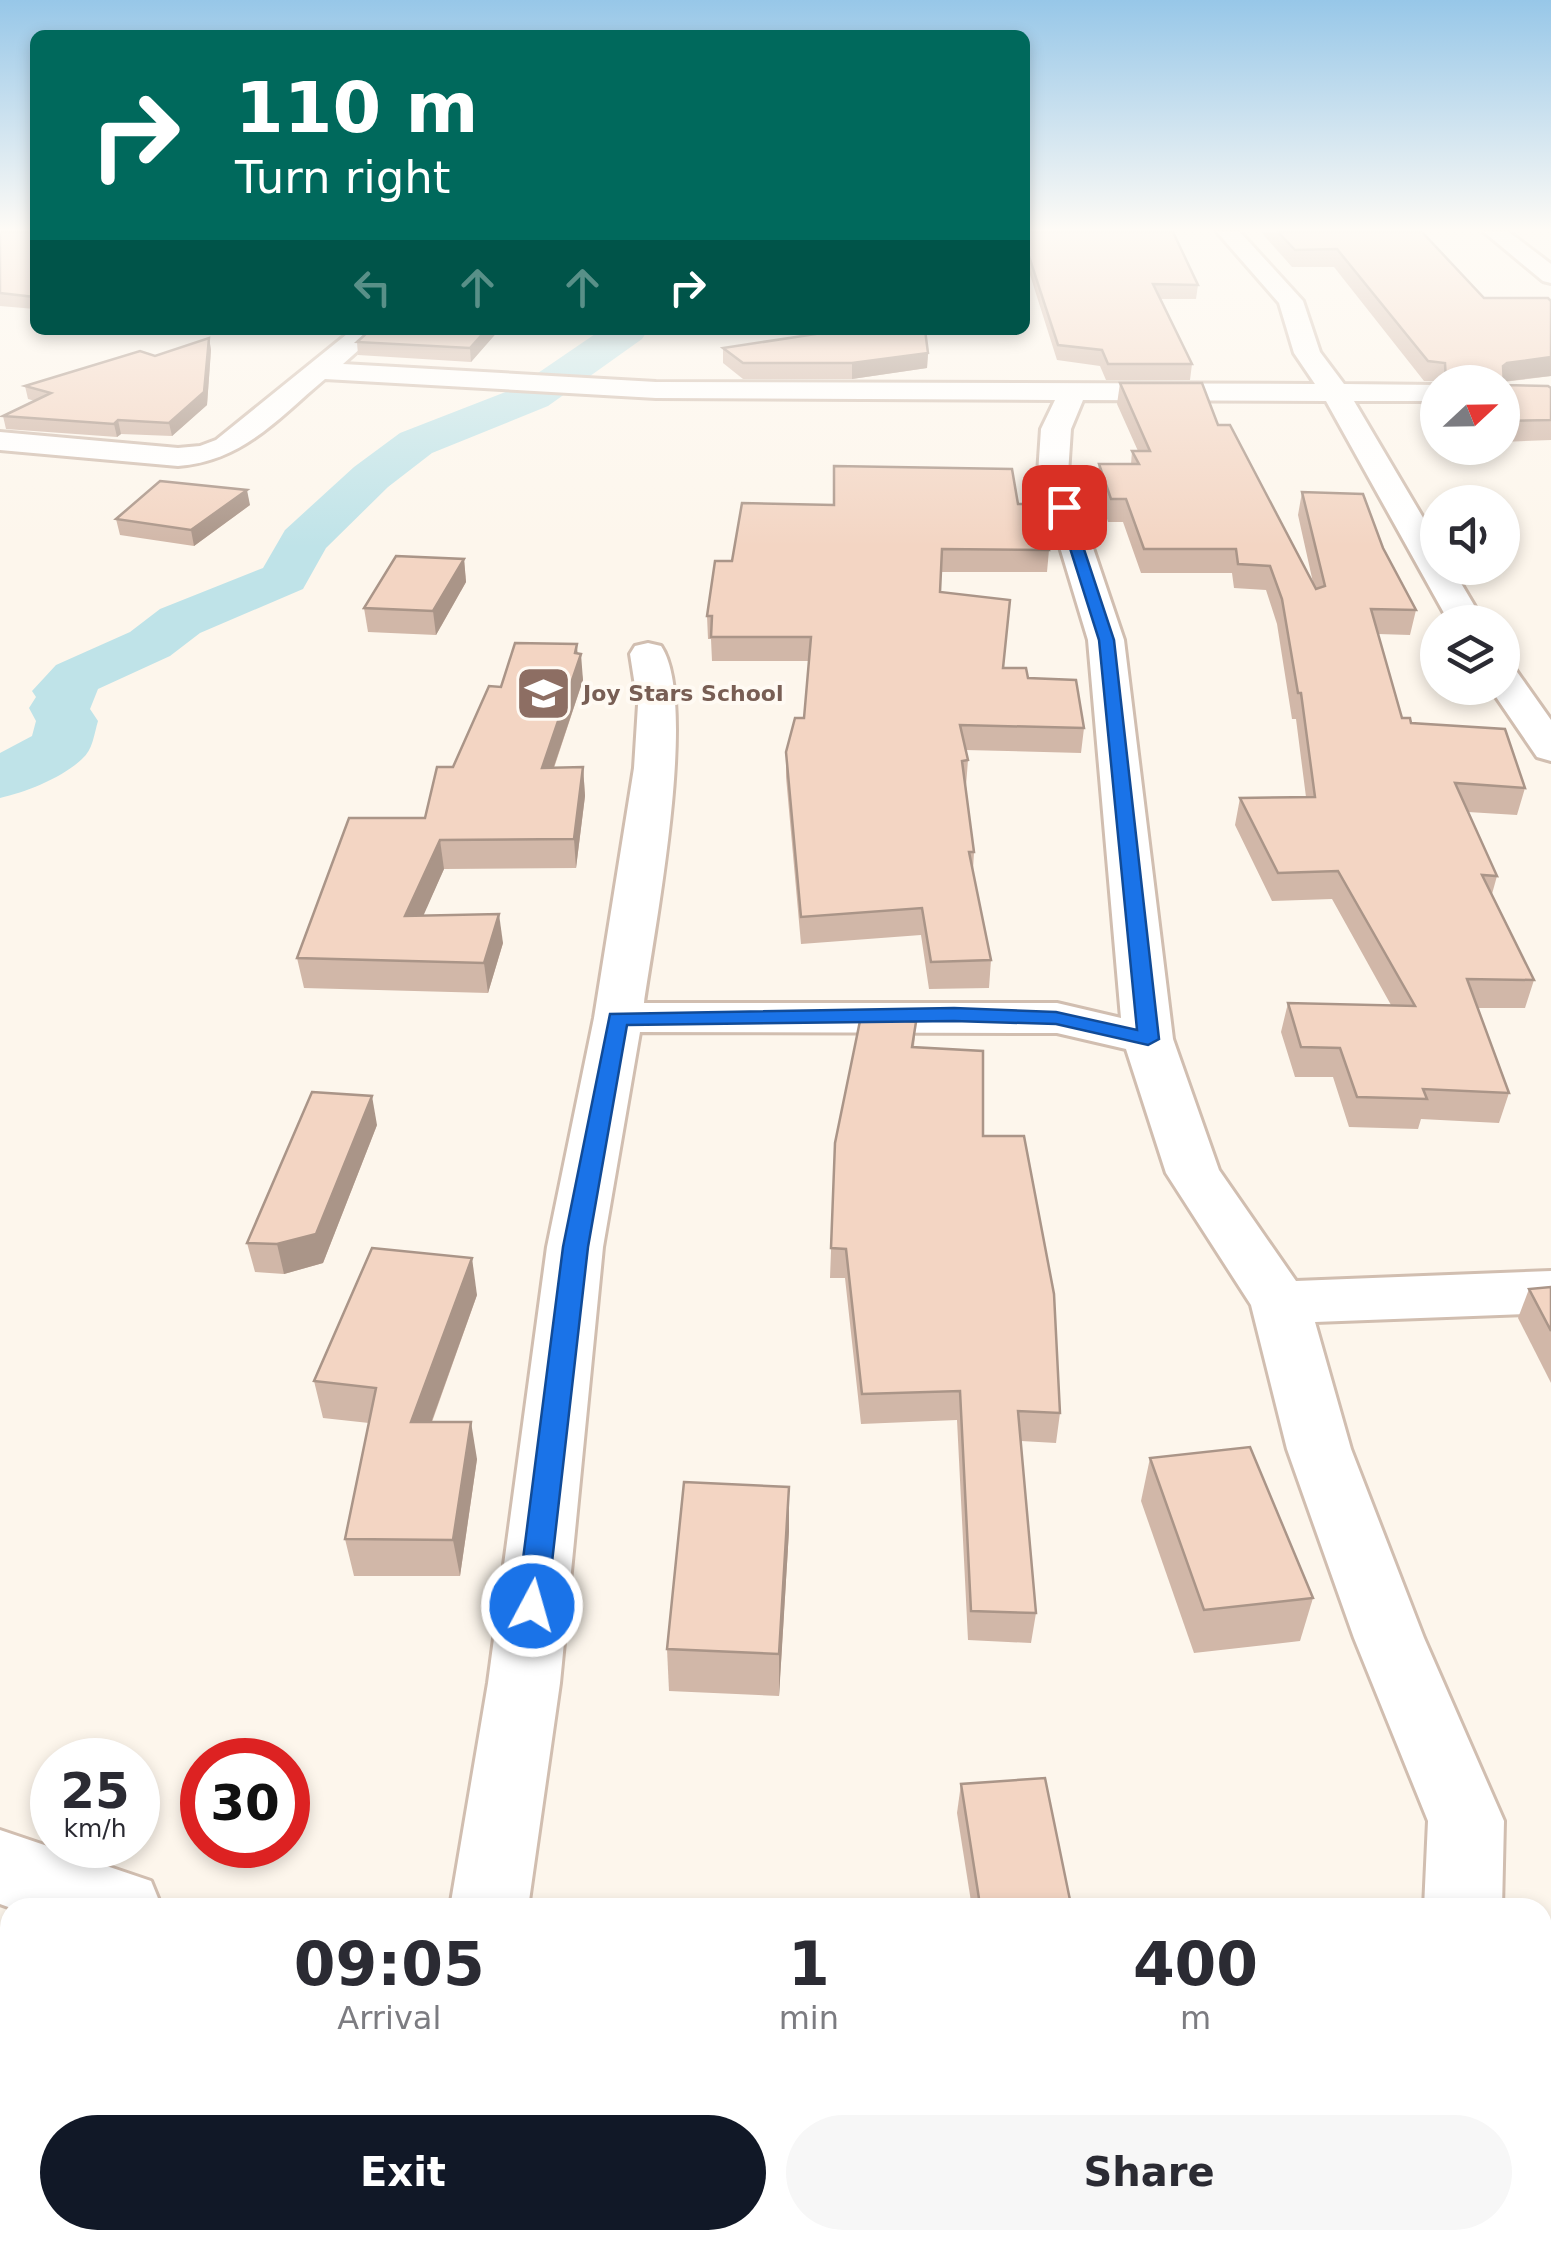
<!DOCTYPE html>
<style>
body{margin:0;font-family:"DejaVu Sans",sans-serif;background:#f7f7f7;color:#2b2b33;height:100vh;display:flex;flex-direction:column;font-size:38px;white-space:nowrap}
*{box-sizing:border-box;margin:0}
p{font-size:32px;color:#7c7c81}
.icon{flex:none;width:55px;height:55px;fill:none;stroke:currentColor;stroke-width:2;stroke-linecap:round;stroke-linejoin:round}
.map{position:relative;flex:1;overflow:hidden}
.details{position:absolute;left:0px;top:1898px;width:1552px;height:352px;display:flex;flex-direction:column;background:#fff;border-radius:30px 30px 0 0;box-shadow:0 5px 15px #0003}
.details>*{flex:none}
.hud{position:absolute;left:30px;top:30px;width:1000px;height:305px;border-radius:15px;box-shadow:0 5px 15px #0003;background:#00695c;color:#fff;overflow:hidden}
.needle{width:65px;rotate:68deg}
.tools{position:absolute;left:1420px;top:365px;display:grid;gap:20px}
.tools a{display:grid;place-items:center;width:100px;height:100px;border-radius:50%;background:#fff;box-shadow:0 5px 15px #0003;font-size:50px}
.speed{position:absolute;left:30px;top:1738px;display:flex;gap:20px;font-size:50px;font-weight:700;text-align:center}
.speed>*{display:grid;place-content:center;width:130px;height:130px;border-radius:50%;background:#fff;box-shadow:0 5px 15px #0003;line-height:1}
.speed small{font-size:25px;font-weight:400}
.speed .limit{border:15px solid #d22;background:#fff;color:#111}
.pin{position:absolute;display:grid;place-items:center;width:85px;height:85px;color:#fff;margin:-42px;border-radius:20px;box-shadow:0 5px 15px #0006}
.me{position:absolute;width:110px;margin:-55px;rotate:6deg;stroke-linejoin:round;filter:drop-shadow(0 0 8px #0008)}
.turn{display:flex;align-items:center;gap:35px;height:210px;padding:0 40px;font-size:45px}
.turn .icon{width:130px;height:130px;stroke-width:2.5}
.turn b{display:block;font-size:70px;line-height:85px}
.lanes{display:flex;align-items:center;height:95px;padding:0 40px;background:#0003;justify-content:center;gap:50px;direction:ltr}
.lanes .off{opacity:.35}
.eta{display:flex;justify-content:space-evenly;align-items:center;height:170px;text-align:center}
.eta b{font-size:60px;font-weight:600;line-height:70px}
.action{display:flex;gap:20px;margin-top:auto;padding:20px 40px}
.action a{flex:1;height:115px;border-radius:60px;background:#111827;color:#fff;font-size:40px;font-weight:600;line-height:115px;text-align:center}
.action a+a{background:#f7f7f7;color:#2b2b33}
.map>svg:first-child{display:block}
</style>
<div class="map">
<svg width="1551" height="2249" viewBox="0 0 1551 2249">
<rect width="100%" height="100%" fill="#fdf6ec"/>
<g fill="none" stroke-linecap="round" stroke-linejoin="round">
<path fill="#bfe3e8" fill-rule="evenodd" d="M601 330H648L642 339 548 406 432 453 388 487 326 548 303 589 200 633 170 656 98 689 90 709 98 721C94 734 93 750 82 759 62 778 26 792 0 798V753L32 736 36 721 29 708 36 697 32 691 56 665 130 632 160 609 263 568 285 530 354 467 400 433 516 388Z"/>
<defs>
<g id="street">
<path d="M1217 232H1240L1303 301 1320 352 1344 384 1438 385V401H1354L1438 543V568H1452L1484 622H1449L1326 401 1083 400 1071 429 1068 474 1124 640 1173 1039 1219 1170 1296 1281 1551 1271V1313L1315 1322 1351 1449 1424 1638 1504 1821 1502 1908H1424L1428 1821 1354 1638 1287 1449 1251 1305 1166 1173 1126 1049 1057 1033 640 1032 603 1247 560 1683 528 1908H450L488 1683 547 1247 594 1018 634 768 638 705 630 654 635 646 648 643 661 646C699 702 654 931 644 1003H1057L1121 1018 1088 640 1038 474 1041 429 1055 400 656 398 325 379C277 419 243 461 178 466L0 450V432L178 448 200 446 216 440 352 330H381L343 364 656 382 1315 384 1294 353 1279 303Z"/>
<polygon points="1484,232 1509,232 1551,264 1551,283 1543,281"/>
<polygon points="1502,666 1515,669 1551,720 1551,761 1537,757 1490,688 1502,688"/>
<polygon points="0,1830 151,1881 162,1908 11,1908 0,1904"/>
<polygon points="27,2240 122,2240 118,2249 23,2249"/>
</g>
</defs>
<use href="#street" stroke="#d1beb0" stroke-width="6"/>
<use href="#street" fill="#fff" fill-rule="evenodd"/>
</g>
<g fill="#d1b7a8">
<polygon points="0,232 35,232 35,309 0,306"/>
<polygon points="1025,232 1198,285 1196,299 1160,299 1192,364 1190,380 1106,380 1100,366 1057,360 1025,259"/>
<polygon points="1261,232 1422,232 1484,298 1551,301 1551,376 1504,382 1504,385 1551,388 1551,440 1502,442 1502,382 1424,381 1334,267 1292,267"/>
<polygon points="499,330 471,362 358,355 357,342"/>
<polygon points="816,330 992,330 992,334 926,334 928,353 927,368 852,379 743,379 723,363 723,348 816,334"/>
<polygon points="209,338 211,350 207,405 172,436 121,434 117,437 6,429 3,416 35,401 28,399 25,386 155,356"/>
<polygon points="1120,383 1218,425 1314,587 1298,515 1302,492 1383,548 1416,610 1410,635 1378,634 1402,718 1525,788 1517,815 1468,812 1497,876 1492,894 1534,980 1525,1008 1477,1008 1509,1093 1499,1123 1421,1119 1418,1129 1349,1127 1333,1077 1295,1077 1281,1032 1288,1003 1391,1005 1332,899 1272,901 1235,825 1240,798 1306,797 1296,719 1292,719 1277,624 1266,590 1234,588 1232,573 1141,573 1123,522 1108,522 1097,486 1099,464 1131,464 1132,451 1138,451 1117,404"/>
<polygon points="1018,504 1049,550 1047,572 941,572 940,592 1003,668 1028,678 1084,728 1081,753 965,750 968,760 966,786 974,852 973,870 991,960 989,988 929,989 921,935 801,944 786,777 786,752 804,718 809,661 712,661 711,639 708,639 707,616 732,561 833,505"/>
<polygon points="250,505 194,546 120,535 116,519"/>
<polygon points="464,559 466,582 436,635 368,632 364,608"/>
<polygon points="578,654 583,680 554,768 583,767 585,796 576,868 444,869 423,915 503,943 488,993 304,988 297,958 425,818 453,767"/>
<polygon points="916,1022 914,1047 983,1136 1060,1413 1056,1443 1021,1441 1036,1613 1031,1643 968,1640 957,1420 861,1424 845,1278 830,1278 835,1143"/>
<polygon points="377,1125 323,1263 284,1274 255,1272 247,1243"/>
<polygon points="1551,1287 1551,1383 1518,1318 1529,1289"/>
<polygon points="477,1295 432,1422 477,1459 460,1576 354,1576 345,1539 369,1423 323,1418 314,1381"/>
<polygon points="1150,1458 1313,1598 1300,1641 1194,1653 1141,1501"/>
<polygon points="789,1487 789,1531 779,1696 669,1691 667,1649"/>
<polygon points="961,1784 1070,1900 1068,1908 972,1908 957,1813"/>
<polygon points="10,1939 10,2060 0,2062 0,1942"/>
</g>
<g fill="#aa9588">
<polygon points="486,330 499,330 471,362 470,348"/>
<polygon points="209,338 211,350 207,405 172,436 169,423"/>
<polygon points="928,353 927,368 852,379 852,363"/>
<polygon points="1551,357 1551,376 1499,382 1503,366 1507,363"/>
<polygon points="118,420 121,434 117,437 114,424"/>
<polygon points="247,490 250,505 194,546 191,530"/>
<polygon points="464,559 466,582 436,635 433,611"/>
<polygon points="577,644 578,662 581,654 583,680 544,796 542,768"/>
<polygon points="583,767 585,796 576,868 574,839"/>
<polygon points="440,840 444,869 410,946 405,916"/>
<polygon points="499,914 503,943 488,993 484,963"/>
<polygon points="372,1096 377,1125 323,1263 284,1274 277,1244"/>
<polygon points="472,1258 477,1295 418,1459 411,1422"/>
<polygon points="471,1422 477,1459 460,1576 453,1540"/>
<polygon points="789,1487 789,1531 779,1696 779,1654"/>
</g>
<g fill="#f3d5c3" stroke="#aa9588" stroke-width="2.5">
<polygon points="0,232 35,232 35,297 0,293"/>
<polygon points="1025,232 1173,232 1198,285 1153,284 1192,364 1108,364 1102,350 1058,345 1025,244"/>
<polygon points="1278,232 1422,232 1484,298 1548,298 1551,301 1551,357 1507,363 1503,366 1504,385 1548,386 1551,388 1551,420 1502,421 1502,382 1446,382 1445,363 1428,361 1337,249 1295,250"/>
<polygon points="370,330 486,330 470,348 357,342"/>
<polygon points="816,330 925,330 928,353 852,363 743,363 723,348 816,334"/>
<polygon points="209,338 204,392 169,423 118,420 114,424 3,416 51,393 25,386 140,351 155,356"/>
<polygon points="1120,383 1202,383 1218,425 1230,425 1316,589 1325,586 1302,492 1363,494 1383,548 1416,610 1371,609 1402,718 1410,718 1411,723 1505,729 1525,788 1455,783 1497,876 1482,875 1534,980 1467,979 1509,1093 1423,1089 1427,1099 1357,1097 1340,1048 1301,1047 1288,1003 1415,1006 1338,871 1278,873 1240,798 1315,797 1301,693 1298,693 1282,599 1270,566 1238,564 1236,549 1144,549 1126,499 1111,499 1099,464 1139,464 1132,451 1150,451"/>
<polygon points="834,466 1012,469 1018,504 1037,504 1049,550 942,549 940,592 1010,600 1003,668 1026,668 1028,678 1076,680 1084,728 960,725 968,760 962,761 974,852 969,852 991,960 931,962 922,908 801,917 786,752 795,718 804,718 811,637 711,637 712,616 707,616 715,561 732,561 742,503 834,505"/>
<polygon points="160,481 247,490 191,530 116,519"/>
<polygon points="396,556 464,559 433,611 364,608"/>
<polygon points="515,643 577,644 575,653 581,654 542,768 583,767 574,839 440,840 405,916 499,914 484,963 297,958 349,818 425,818 437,767 453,767 489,686 501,687"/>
<polygon points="861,1016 916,1022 912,1047 983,1051 983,1136 1024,1136 1054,1294 1060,1413 1018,1411 1036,1613 971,1611 960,1391 862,1394 846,1249 831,1248 835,1143"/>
<polygon points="312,1092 372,1096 316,1234 277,1244 247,1243"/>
<polygon points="372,1248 472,1258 411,1422 471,1422 453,1540 345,1539 376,1388 314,1381"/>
<polygon points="1551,1287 1551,1331 1529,1289"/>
<polygon points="1250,1447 1313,1598 1204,1610 1150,1458"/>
<polygon points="684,1482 789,1487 779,1654 667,1649"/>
<polygon points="1045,1778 1070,1900 980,1905 961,1784"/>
<polygon points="10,1939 10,2046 0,2047 0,1942"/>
</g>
<linearGradient id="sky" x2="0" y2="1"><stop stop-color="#97c7e8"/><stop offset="0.42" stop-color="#fefbf6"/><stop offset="1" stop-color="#fefbf6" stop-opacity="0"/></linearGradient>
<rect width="1551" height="547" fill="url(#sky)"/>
<polygon fill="#1a73e8" stroke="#114b97" stroke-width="2.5" points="1064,503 1070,507 1114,640 1159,1039 1148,1045 1056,1024 954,1021 627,1025 588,1247 547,1606 543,1615 532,1619 522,1615 517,1606 563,1247 610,1014 954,1008 1056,1012 1137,1030 1099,640 1057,507"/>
<defs>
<symbol id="school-square" viewBox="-11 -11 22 22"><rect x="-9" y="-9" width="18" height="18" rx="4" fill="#8d6e63" stroke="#fffaf3"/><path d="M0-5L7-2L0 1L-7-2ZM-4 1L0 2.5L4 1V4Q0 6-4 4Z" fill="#fff"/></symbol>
</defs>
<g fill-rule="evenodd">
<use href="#school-square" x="512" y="662" width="63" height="63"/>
</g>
<g text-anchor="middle" stroke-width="8" stroke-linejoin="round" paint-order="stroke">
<g font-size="22" font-weight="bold" fill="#785e54" stroke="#fffaf3" text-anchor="start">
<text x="583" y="701">Joy Stars School</text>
</g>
</g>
</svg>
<div class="tools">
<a><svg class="needle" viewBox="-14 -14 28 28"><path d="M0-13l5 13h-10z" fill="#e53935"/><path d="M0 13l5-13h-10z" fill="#7c7c81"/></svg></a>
<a><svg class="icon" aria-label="sound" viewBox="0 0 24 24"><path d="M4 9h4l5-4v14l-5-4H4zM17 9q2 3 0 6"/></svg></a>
<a><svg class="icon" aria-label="layers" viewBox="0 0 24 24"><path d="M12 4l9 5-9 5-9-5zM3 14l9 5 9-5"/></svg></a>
</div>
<div class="speed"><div>25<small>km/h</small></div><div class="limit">30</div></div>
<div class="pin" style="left:1064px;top:507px;background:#d93025"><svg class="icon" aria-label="arrive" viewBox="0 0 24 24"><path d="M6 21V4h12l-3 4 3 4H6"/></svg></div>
<svg class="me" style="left:532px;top:1606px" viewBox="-20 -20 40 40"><circle r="17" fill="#1a73e8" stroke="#fff" stroke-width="3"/><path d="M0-11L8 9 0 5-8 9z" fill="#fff"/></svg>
<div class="hud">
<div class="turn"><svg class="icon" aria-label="right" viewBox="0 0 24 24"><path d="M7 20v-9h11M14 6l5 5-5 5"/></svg><div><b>110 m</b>Turn right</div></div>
<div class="lanes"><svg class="icon off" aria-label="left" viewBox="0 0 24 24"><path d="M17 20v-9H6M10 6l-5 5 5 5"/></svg><svg class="icon off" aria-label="ahead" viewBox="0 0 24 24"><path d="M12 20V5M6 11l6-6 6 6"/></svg><svg class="icon off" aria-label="ahead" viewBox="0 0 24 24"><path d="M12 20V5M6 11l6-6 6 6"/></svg><svg class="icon" aria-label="right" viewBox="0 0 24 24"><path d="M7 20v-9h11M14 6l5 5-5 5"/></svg></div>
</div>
<section class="details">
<div class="eta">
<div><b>09:05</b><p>Arrival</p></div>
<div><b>1</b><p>min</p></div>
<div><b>400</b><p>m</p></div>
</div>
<div class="action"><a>Exit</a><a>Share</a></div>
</section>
</div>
